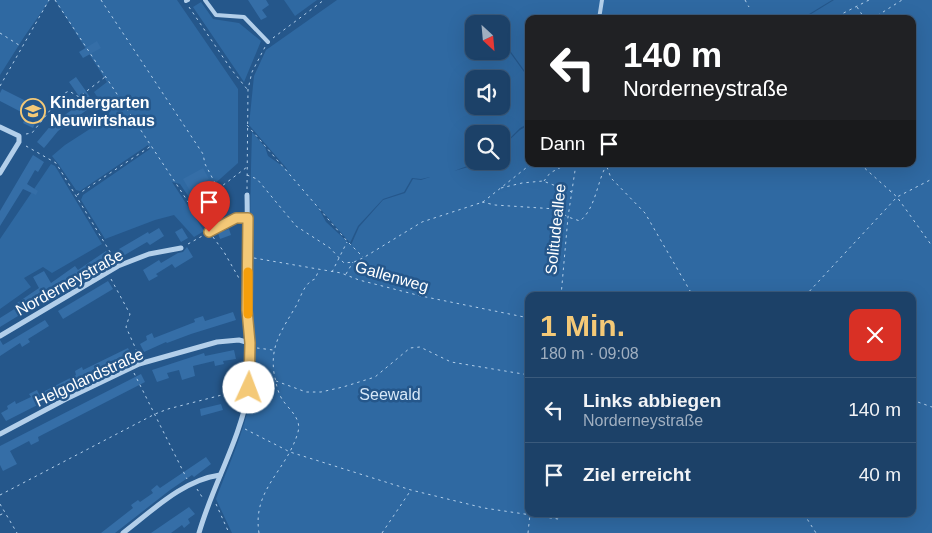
<!DOCTYPE html>
<html lang="de">
<meta charset="utf-8">
<style>
body{margin:0;font-family:Arial,sans-serif;background:#25486e;color:#f1f3f6;height:100vh;display:flex;flex-direction:column;font-size:19px;white-space:nowrap}
*{box-sizing:border-box;margin:0}
p{font-size:16px;color:#a0afc0}
.icon{flex:none;width:28px;height:28px;fill:none;stroke:currentColor;stroke-width:2;stroke-linecap:round;stroke-linejoin:round}
.map{position:relative;flex:1;overflow:hidden}
.panel{position:absolute;left:525px;top:292px;width:391px;height:225px;display:flex;flex-direction:column;background:#1c4168;border-radius:10px;box-shadow:0 5px 20px #0002,0 0 0 1px #3a5a7c}
.panel>*{flex:none}
.top-card{position:absolute;left:525px;top:15px;width:391px;height:152px;border-radius:10px;box-shadow:0 5px 20px #0002,0 0 0 1px #3a5a7c;background:#202124;color:#fff;overflow:hidden}
.needle{width:32px;rotate:154deg}
.fabs{position:absolute;left:465px;top:15px;display:grid;gap:10px}
.fabs a{display:grid;place-items:center;width:45px;height:45px;border-radius:10px;background:#1c4168;box-shadow:0 5px 20px #0002,0 0 0 1px #3a5a7c;font-size:25px}
.pin{position:absolute;display:grid;place-items:center;width:42px;height:42px;color:#fff;margin:-51px -21px;border-radius:50% 50% 50% 0;rotate:-45deg;box-shadow:0 0 5px #0007}
.pin .icon{rotate:45deg}
.me{position:absolute;width:55px;margin:-28px;rotate:2deg;stroke-linejoin:round;filter:drop-shadow(0 0 4px #0008)}
.turn{display:flex;align-items:center;gap:18px;height:105px;padding:0 15px;font-size:22px}
.turn .icon{width:65px;height:65px;stroke-width:2.5}
.turn b{display:block;font-size:35px;line-height:42px}
.then{display:flex;align-items:center;height:48px;padding:0 15px;background:#0003;gap:10px;font-size:19px}
.round{display:grid;place-items:center;flex:none;width:52px;height:52px;border-radius:10px;background:#25486e}
.summary{display:flex;align-items:center;justify-content:space-between;height:85px;padding:0 15px}
h1{font-size:30px;font-weight:800;line-height:38px;color:#f4c977}
ul{padding:0;list-style:none}
li{display:flex;align-items:center;gap:15px;height:65px;padding:0 15px;border-top:1px solid #3a5a7c}
li div{flex:1}
li b{display:block;font-size:19px}
li em{font-style:normal}
.map>svg:first-child{display:block}
</style>
<div class="map">
<svg width="932" height="533" viewBox="0 0 932 533">
<rect width="100%" height="100%" fill="#25578b"/>
<g fill="#2f69a2" fill-rule="evenodd">
<polygon points="0,0 50,0 24,37 0,75"/>
<polygon points="55,0 177,0 238,89 238,163 193,203 180,184 172,182 204,231 194,237 174,215 155,220 105,239 81,200 83,195 150,149 148,145 80,191 76,190 59,165 52,156 65,145 110,116 94,92 107,82"/>
<polygon points="284,0 317,0 295,16"/>
<path d="M337 0H832L801 19H763L769 14 762 19H529V77L501 38V24H474V51H501V40L529 79V123L520 128 501 147V134H474V161H480L454 171 476 165 482 161H501V148L520 130 529 125V164H912V19H803L834 0H932V533H232L216 499C229 464 248 424 252 387 255 360 250 334 250 307 250 249 250 190 252 132L265 147 268 156 288 170 249 125 254 76 266 50ZM474 79H501V106H474ZM430 177 421 180 413 179 405 193 383 200 359 227 351 245 326 222 317 205 350 243 358 226 383 199 404 192 412 178 421 179ZM529 296H912V514H529Z"/>
<polygon points="201,2 213,19 239,23 261,41 244,82 193,7"/>
<polygon points="51,164 55,166 102,244 52,273 43,267 24,278 31,287 0,309 0,239"/>
</g>
<g fill="#356ea7">
<polygon points="248,0 266,0 269,5 262,10 267,17 261,20"/>
<polygon points="97,41 101,48 83,58 79,52"/>
<polygon points="76,77 95,104 58,131 44,148 37,142 52,124 83,102 69,82"/>
<polygon points="2,89 42,109 33,128 23,123 27,115 0,101 0,93"/>
<polygon points="33,155 44,162 38,172 35,170 27,184 38,191 36,195 23,189 0,226 0,211"/>
<polygon points="203,168 209,179 190,191 183,179"/>
<polygon points="159,228 164,236 150,245 147,242 123,256 119,249 148,232 149,234"/>
<polygon points="182,228 188,238 181,242 175,232"/>
<polygon points="229,229 231,235 220,239 218,233"/>
<polygon points="187,247 193,257 175,268 172,264 156,274 158,276 149,281 143,270 159,260 161,263 178,253 183,252"/>
<polygon points="106,251 111,259 0,327 0,318 16,308 14,305 39,288 33,277 44,271 51,283 75,266 78,270"/>
<polygon points="108,281 113,289 63,319 58,311"/>
<polygon points="233,312 236,320 191,334 167,343 166,342 144,352 140,344 147,340 146,336 152,333 154,338 195,322 194,319 203,316 205,321"/>
<polygon points="45,320 49,326 28,339 30,342 22,347 20,343 0,356 0,340 3,345"/>
<polygon points="128,348 132,357 6,421 1,413 8,409 7,406 15,401 16,404 31,397 29,394 37,390 39,394 76,375 75,371 82,367 83,370"/>
<polygon points="234,350 236,359 223,361 224,364 215,366 214,361 193,366 195,376 182,380 179,370 167,373 169,378 157,382 152,370 204,353 205,356"/>
<polygon points="141,374 145,382 38,437 39,441 31,445 29,441 10,451 17,464 3,471 0,465 0,446"/>
<polygon points="221,404 223,410 201,416 200,409"/>
<polygon points="206,457 211,464 194,477 192,475 170,490 115,533 101,533 133,508 131,505 138,500 140,502 153,493 151,490 157,485 160,488"/>
<polygon points="189,507 195,514 188,519 190,523 184,528 182,525 171,533 151,533"/>
</g>
<g fill="none" stroke-linecap="round" stroke-linejoin="round">
<g stroke="#b3cfea" stroke-width="1" stroke-dasharray="2.5 4" stroke-linecap="butt">
<polyline points="55,0 204,226"/>
<polyline points="101,0 203,154 205,164 223,198"/>
<polyline points="745,0 749,7"/>
<polyline points="189,7 231,69 247,89"/>
<polyline points="857,7 865,19"/>
<polyline points="832,19 869,0"/>
<polyline points="872,19 902,0"/>
<polyline points="0,33 22,47"/>
<polyline points="273,38 324,0"/>
<polyline points="0,86 49,0"/>
<polyline points="247,125 347,241 363,257"/>
<polyline points="26,134 32,133 63,94 69,91 79,97 105,77"/>
<polyline points="26,146 56,163 115,260"/>
<polyline points="860,164 897,197 932,246"/>
<polyline points="607,167 611,178 645,213 693,296"/>
<polyline points="247,175 257,179 296,226 330,248 344,263 354,262 363,258 422,222 483,202 531,164"/>
<polyline points="544,181 550,173 567,164"/>
<polyline points="501,188 522,183 543,181 572,192"/>
<polyline points="218,189 247,167"/>
<polyline points="247,189 248,89 252,72 265,47"/>
<polyline points="77,195 151,146"/>
<path d="M482 202 495 205 556 209 568 217 580 221C596 208 597 181 607 164"/>
<polyline points="211,206 218,220"/>
<polyline points="213,237 224,252 240,280"/>
<polyline points="188,244 204,235"/>
<polyline points="254,258 341,273 359,280 421,296 529,318"/>
<polyline points="332,272 347,242"/>
<polyline points="346,274 353,262"/>
<polyline points="111,279 130,314 126,327 139,356"/>
<polyline points="561,296 568,217 576,164"/>
<polyline points="805,296 897,197 932,179"/>
<polyline points="257,348 273,350"/>
<polyline points="134,373 187,479"/>
<polyline points="257,386 276,381 306,392 321,392 343,387 375,377 410,348 420,347 451,362 529,375"/>
<polyline points="912,400 932,407"/>
<polyline points="245,429 290,452 411,490 484,508 558,519 564,514"/>
<polyline points="197,489 204,500"/>
<polyline points="0,495 155,414 168,409 241,390"/>
<polyline points="0,504 17,533"/>
<polyline points="216,504 229,533"/>
<polyline points="804,514 816,533"/>
<polyline points="0,515 4,513"/>
<path d="M259 533C252 489 287 471 298 432 302 418 288 409 282 399 277 391 276 382 274 373 270 345 282 330 296 306 301 297 304 283 315 279L319 270"/>
<polyline points="382,533 411,490"/>
<polyline points="528,533 530,514"/>
</g>
<g stroke="#b3cfea" stroke-width="4">
<polyline points="205,0 216,15 244,17 268,42"/>
<polyline points="186,1 188,0"/>
<polyline points="599,19 602,0"/>
</g>
<g stroke="#b3cfea" stroke-width="5">
<polyline points="0,127 19,136 19,142 0,173"/>
<polyline points="209,232 236,218 248,218"/>
<polyline points="0,336 118,266 149,254 181,248"/>
<polyline points="0,434 66,399 139,364 217,342 239,340 250,343"/>
<path d="M123 533C152 511 183 480 220 475"/>
<path d="M199 533C213 484 240 440 249 389 253 363 248 336 247 310 246 272 248 233 247 195"/>
</g>
</g>
<g fill="none" stroke-linecap="round" stroke-linejoin="round">
<defs>
<polyline id="route" points="209,232 236,218 248,218 247,310 250,343 249,388"/>
</defs>
<use href="#route" stroke="#9f834d" stroke-width="12"/>
<use href="#route" stroke="#f4c977" stroke-width="9"/>
<polyline stroke="#f59e0b" stroke-width="9" points="248,314 248,272"/>
</g>
<defs>
<symbol id="school-ring" viewBox="-11 -11 22 22"><circle r="9.5" fill="#25578b" stroke="#f4c977" stroke-width="1.5"/><path d="M0-5L7-2L0 1L-7-2ZM-4 1L0 2.5L4 1V4Q0 6-4 4Z" fill="#f4c977"/></symbol>
</defs>
<g fill-rule="evenodd">
<use href="#school-ring" x="19" y="97" width="28" height="28"/>
</g>
<g text-anchor="middle" stroke-width="5" stroke-linejoin="round" paint-order="stroke">
<g font-size="16" font-weight="bold" fill="#fff" stroke="#25578b" text-anchor="start">
<text x="50" y="108">Kindergarten<tspan x="50" dy="18">Neuwirtshaus</tspan></text>
</g>
<g font-size="16" fill="#fff" stroke="#25578b">
<text transform="translate(555 229) rotate(-84)" y="6">Solitudeallee</text>
<text transform="translate(392 276) rotate(16)" y="6">Gallenweg</text>
<text transform="translate(69 282) rotate(-29)" y="6">Norderneystraße</text>
<text transform="translate(89 377) rotate(-25)" y="6">Helgolandstraße</text>
</g>
<g font-size="16" fill="#d7e8f8" stroke="#25578b">
<text x="390" y="400">Seewald</text>
</g>
</g>
</svg>
<div class="fabs">
<a><svg class="needle" viewBox="-14 -14 28 28"><path d="M0-13l5 13h-10z" fill="#e53935"/><path d="M0 13l5-13h-10z" fill="#a0afc0"/></svg></a>
<a><svg class="icon" aria-label="sound" viewBox="0 0 24 24"><path d="M4 9h4l5-4v14l-5-4H4zM17 9q2 3 0 6"/></svg></a>
<a><svg class="icon" aria-label="search" viewBox="0 0 24 24"><circle cx="10" cy="10" r="6"/><path d="M15 15l6 6"/></svg></a>
</div>
<div class="pin" style="left:209px;top:232px;background:#d93025"><svg class="icon" aria-label="arrive" viewBox="0 0 24 24"><path d="M6 21V4h12l-3 4 3 4H6"/></svg></div>
<svg class="me" style="left:249px;top:388px" viewBox="-20 -20 40 40"><circle r="19" fill="#fff"/><path d="M0-13L10 11 0 6-10 11z" fill="#f4c977"/></svg>
<div class="top-card">
<div class="turn"><svg class="icon" aria-label="left" viewBox="0 0 24 24"><path d="M17 20v-9H6M10 6l-5 5 5 5"/></svg><div><b>140 m</b>Norderneystraße</div></div>
<div class="then">Dann<svg class="icon" aria-label="arrive" viewBox="0 0 24 24"><path d="M6 21V4h12l-3 4 3 4H6"/></svg></div>
</div>
<section class="panel">
<div class="summary"><div><h1>1 Min.</h1><p>180 m · 09:08</p></div><a class="round" style="background:#d93025;color:#fff"><svg class="icon" aria-label="close" viewBox="0 0 24 24"><path d="M6 6l12 12M18 6L6 18"/></svg></a></div>
<ul>
<li><svg class="icon" aria-label="left" viewBox="0 0 24 24"><path d="M17 20v-9H6M10 6l-5 5 5 5"/></svg><div><b>Links abbiegen</b><p>Norderneystraße</p></div><em>140 m</em></li>
<li><svg class="icon" aria-label="arrive" viewBox="0 0 24 24"><path d="M6 21V4h12l-3 4 3 4H6"/></svg><div><b>Ziel erreicht</b></div><em>40 m</em></li>
</ul>
</section>
</div>
